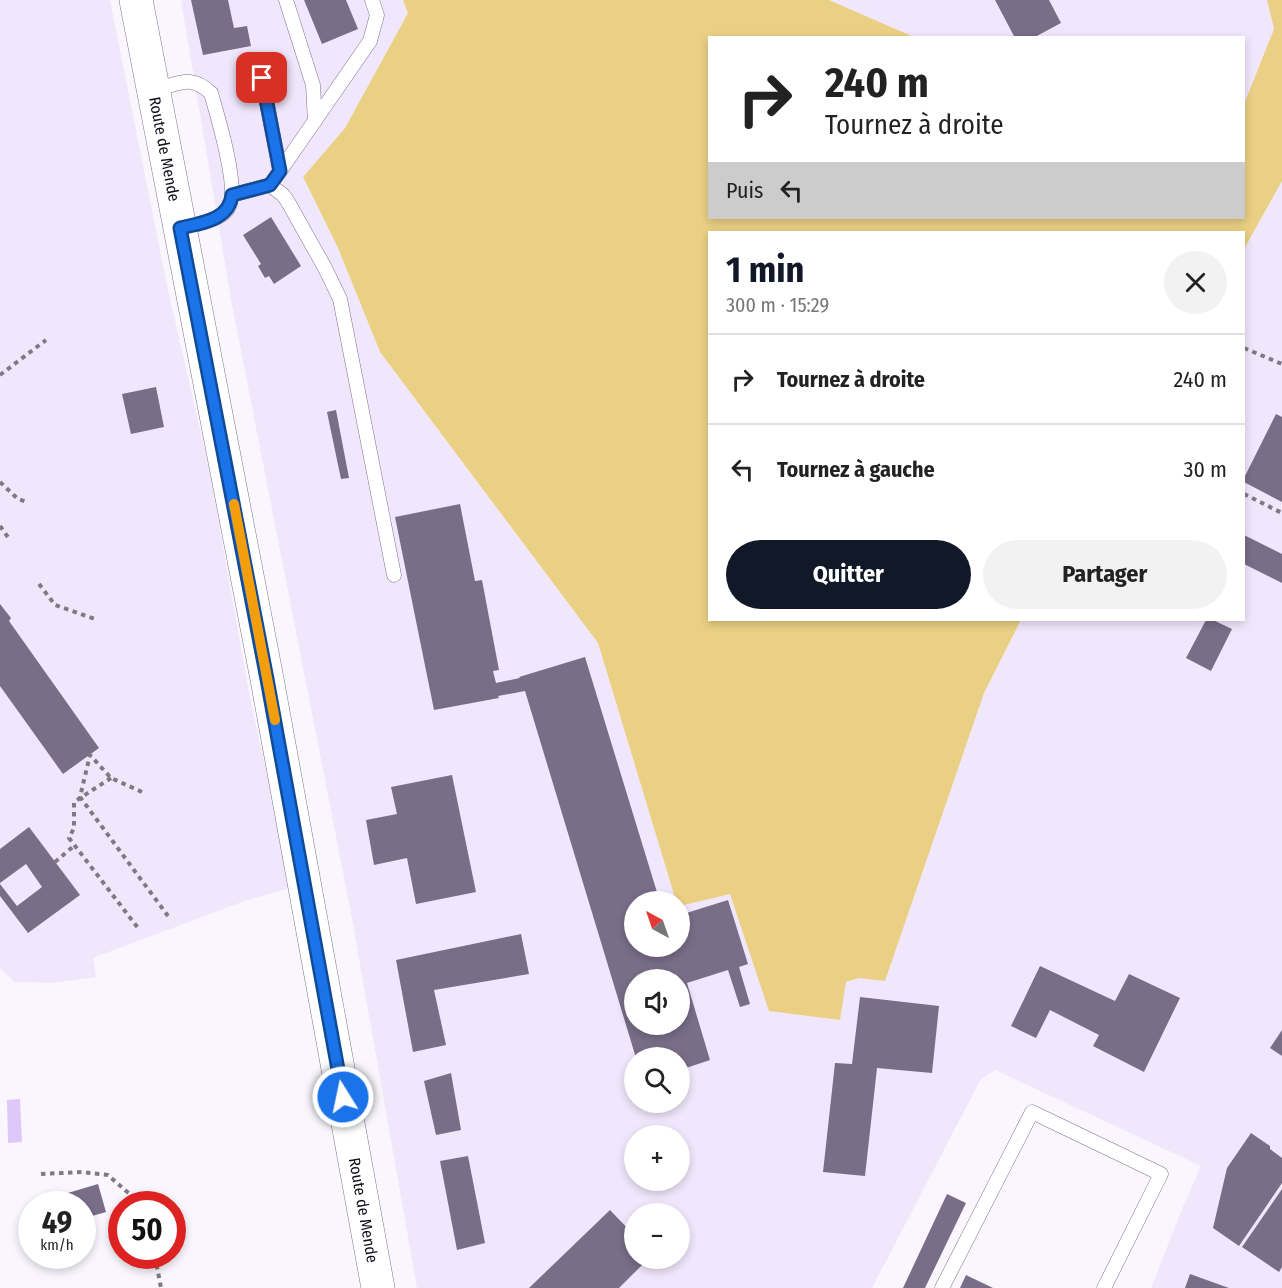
<!DOCTYPE html>
<html lang="fr">
<meta charset="utf-8">
<style>
body{margin:0;font-family:"Fira Sans Condensed",sans-serif;background:#f2f2f2;color:#222;height:100vh;display:flex;flex-direction:column;font-size:22px;white-space:nowrap}
*{box-sizing:border-box;margin:0}
p{font-size:20px;color:#767676}
.icon{flex:none;width:33px;height:33px;fill:none;stroke:currentColor;stroke-width:2;stroke-linecap:round;stroke-linejoin:round}
.map{position:relative;flex:1;overflow:hidden}
.details{position:absolute;left:708px;top:231px;width:537px;height:390px;display:flex;flex-direction:column;background:#fff;border-radius:0px;box-shadow:0 3px 9px #0003}
.details>*{flex:none}
.top-card{position:absolute;left:708px;top:36px;width:537px;height:183px;border-radius:0px;box-shadow:0 3px 9px #0003;background:#fff;color:#222;overflow:hidden}
.needle{width:39px;rotate:320deg}
.buttons{position:absolute;left:624px;top:891px;display:grid;gap:12px}
.buttons a{display:grid;place-items:center;width:66px;height:66px;border-radius:50%;background:#fff;box-shadow:0 3px 9px #0003;font-size:30px}
.speed{position:absolute;left:18px;top:1191px;display:flex;gap:12px;font-size:30px;font-weight:700;text-align:center}
.speed>*{display:grid;place-content:center;width:78px;height:78px;border-radius:50%;background:#fff;box-shadow:0 3px 9px #0003;line-height:1}
.speed small{font-size:15px;font-weight:400}
.speed .limit{border:9px solid #d22;background:#fff;color:#111}
.pin{position:absolute;display:grid;place-items:center;width:51px;height:51px;color:#fff;margin:-26px;border-radius:12px;box-shadow:0 3px 9px #0006}
.me{position:absolute;width:66px;margin:-33px;rotate:350deg;stroke-linejoin:round;filter:drop-shadow(0 0 4px #0008)}
.turn{display:flex;align-items:center;gap:21px;height:126px;padding:0 18px;font-size:27px}
.turn .icon{width:78px;height:78px;stroke-width:2.5}
.turn b{display:block;font-size:42px;line-height:51px}
.then{display:flex;align-items:center;height:57px;padding:0 18px;background:#0003;gap:12px;font-size:22px}
.round{display:grid;place-items:center;flex:none;width:63px;height:63px;border-radius:32px;background:#f2f2f2}
.head{display:flex;align-items:center;justify-content:space-between;height:102px;padding:0 18px}
h1{font-size:36px;font-weight:700;line-height:45px;color:#111827}
.action{display:flex;gap:12px;margin-top:auto;padding:12px 18px}
.action a{flex:1;height:69px;border-radius:36px;background:#111827;color:#fff;font-size:24px;font-weight:700;line-height:69px;text-align:center}
.action a+a{background:#f2f2f2;color:#222}
ul{padding:0;list-style:none}
li{display:flex;align-items:center;gap:18px;height:90px;padding:0 18px;border-top:2px solid #e0e0e0}
li div{flex:1}
li b{display:block;font-size:22px}
li em{font-style:normal}
.map>svg:first-child{display:block}
</style>
<div class="map">
<svg width="1282" height="1288" viewBox="0 0 1282 1288">
<rect width="100%" height="100%" fill="#f9f7fd"/>
<g fill="#f1e7fd" fill-rule="evenodd">
<polygon points="0,0 110,0 168,290 209,468 250,698 292,887 245,901 93,958 96,977 52,983 14,982 0,968"/>
<path d="M181 0H403L408 13 345 128 303 178 338 248 380 352 598 643 676 901 634 902V946H680V906L731 893 846 982 859 978 984 693 1021 620H1244V249L1282 181V1288H1151L1182 1209 1201 1166 995 1070 981 1079 872 1288H417L350 908 232 305ZM634 980H680V1024H634ZM634 1058H680V1102H634ZM634 1136H680V1180H634ZM634 1214H680V1258H634Z"/>
<polygon points="829,0 1267,0 1274,29 1244,104 1244,38 914,37"/>
</g>
<polygon fill="#ead084" points="403,0 829,0 914,37 710,38 710,218 1244,218 1244,104 1274,29 1267,0 1282,0 1282,181 1244,249 1244,232 710,232 710,620 1021,620 984,693 885,981 859,978 846,982 840,1020 769,1011 730,894 680,906 680,902 676,901 598,643 380,352 338,248 303,177 345,128 408,13"/>
<polygon fill="#dec8f9" points="20,1099 22,1142 8,1143 7,1100"/>
<g fill="#796d88" fill-rule="evenodd">
<polygon points="191,0 228,0 234,28 247,26 251,46 203,55"/>
<polygon points="304,0 346,0 358,29 322,44"/>
<polygon points="995,0 1049,0 1061,23 1033,38 1015,38"/>
<polygon points="271,217 301,266 274,284 269,276 265,278 258,266 261,264 243,235"/>
<polygon points="156,387 164,427 131,434 122,394"/>
<polygon points="336,410 349,478 341,479 327,412"/>
<polygon points="1276,414 1282,417 1282,502 1244,482 1244,478"/>
<path d="M460 504 475 581 482 580 499 670 493 671 496 683 520 678 519 677 585 657 660 902H634V946H680V915L728 900 748 964 739 967 750 1004 740 1007 728 970 687 983 710 1060 683 1069 684 1075 680 1077V1058H636L525 691 498 696 499 698 434 710 395 517ZM634 980H680V1024H634Z"/>
<polygon points="1244,535 1282,554 1282,583 1244,564"/>
<polygon points="0,604 11,618 9,621 99,748 63,774 0,686"/>
<polygon points="1206,620 1213,620 1232,629 1211,671 1186,658"/>
<polygon points="452,775 476,892 416,904 407,858 374,865 366,820 397,814 391,787"/>
<polygon points="29,827 80,895 28,933 0,896 0,884 17,906 42,887 26,864 0,883 0,849"/>
<polygon points="521,934 529,974 434,990 446,1045 413,1052 396,960"/>
<polygon points="1040,966 1115,1001 1129,974 1180,998 1144,1072 1093,1046 1099,1035 1050,1010 1036,1038 1011,1026"/>
<polygon points="860,997 939,1006 932,1073 877,1068 865,1176 823,1172 835,1063 852,1064"/>
<polygon points="1282,1030 1282,1056 1270,1048"/>
<polygon points="451,1073 461,1130 436,1135 424,1081"/>
<polygon points="1251,1133 1270,1146 1270,1149 1282,1158 1282,1183 1239,1246 1213,1228 1227,1168"/>
<polygon points="468,1156 485,1243 457,1250 440,1161"/>
<polygon points="98,1184 106,1212 82,1219 82,1204 53,1204 51,1198"/>
<polygon points="1282,1189 1282,1267 1279,1272 1242,1247"/>
<polygon points="947,1194 966,1203 925,1288 903,1288"/>
<polygon points="610,1210 634,1235 634,1258 649,1258 619,1288 529,1288"/>
<polygon points="1190,1274 1229,1288 1185,1288"/>
<polygon points="966,1275 993,1288 960,1288"/>
</g>
<g fill="none" stroke-linecap="round" stroke-linejoin="round">
<defs>
<g id="service">
<polyline points="286,0 313,85 315,121"/>
<polyline points="262,78 280,171"/>
<path d="M153 90C178 85 190 73 211 93 217 115 242 194 227 210 218 221 194 225 180 228"/>
<polyline points="270,185 283,195 288,202 325,268 340,299 394,575"/>
<polyline points="232,195 270,185 280,171 370,41 377,15 372,0"/>
<polyline points="942,1288 1032,1112 1161,1174 1104,1288"/>
</g>
<polyline id="secondary" points="136,0 267,679 378,1288"/>
</defs>
<use href="#service" stroke="#80738e" stroke-width="15"/>
<use href="#secondary" stroke="#80738e" stroke-width="34"/>
<g stroke="#7e7a82" stroke-width="4" stroke-dasharray="4.5 4.5" stroke-linecap="butt">
<polyline points="1244,348 1282,364"/>
<polyline points="0,375 46,340"/>
<polyline points="0,482 18,499 27,502"/>
<polyline points="1244,494 1282,513"/>
<polyline points="0,526 10,540"/>
<polyline points="39,584 55,605 95,619"/>
<polyline points="111,778 74,802 74,828 69,838 138,928"/>
<polyline points="142,792 111,778 90,755 80,797 168,916"/>
<polyline points="55,862 75,845"/>
<polyline points="41,1174 82,1172 108,1175 134,1198 138,1204"/>
<polyline points="155,1256 161,1288"/>
</g>
<use href="#service" stroke="#fff" stroke-width="14"/>
<use href="#secondary" stroke="#fff" stroke-width="33"/>
</g>
<g fill="none" stroke-linecap="round" stroke-linejoin="round">
<defs>
<path id="route" d="M262 78 280 171 270 185 232 195C229 221 200 223 180 228L267 679 343 1097"/>
</defs>
<use href="#route" stroke="#114b97" stroke-width="15"/>
<use href="#route" stroke="#1a73e8" stroke-width="10"/>
<polyline stroke="#f59e0b" stroke-width="10" points="234,504 275,720"/>
</g>
<g text-anchor="middle" stroke-width="5" stroke-linejoin="round" paint-order="stroke">
<g font-size="16" fill="#120d17" stroke="#fff">
<text transform="translate(165 149) rotate(79)" y="6">Route de Mende</text>
<text transform="translate(364 1210) rotate(80)" y="6">Route de Mende</text>
</g>
</g>
</svg>
<div class="buttons">
<a><svg class="needle" viewBox="-14 -14 28 28"><path d="M0-13l5 13h-10z" fill="#e53935"/><path d="M0 13l5-13h-10z" fill="#767676"/></svg></a>
<a><svg class="icon" aria-label="sound" viewBox="0 0 24 24"><path d="M4 9h4l5-4v14l-5-4H4zM17 9q2 3 0 6"/></svg></a>
<a><svg class="icon" aria-label="search" viewBox="0 0 24 24"><circle cx="10" cy="10" r="6"/><path d="M15 15l6 6"/></svg></a>
<a>+</a>
<a>−</a>
</div>
<div class="speed"><div>49<small>km/h</small></div><div class="limit">50</div></div>
<div class="pin" style="left:262px;top:78px;background:#d93025"><svg class="icon" aria-label="arrive" viewBox="0 0 24 24"><path d="M6 21V4h12l-3 4 3 4H6"/></svg></div>
<svg class="me" style="left:343px;top:1097px" viewBox="-20 -20 40 40"><circle r="17" fill="#1a73e8" stroke="#fff" stroke-width="3"/><path d="M0-11L8 9 0 5-8 9z" fill="#fff"/></svg>
<div class="top-card">
<div class="turn"><svg class="icon" aria-label="right" viewBox="0 0 24 24"><path d="M7 20v-9h11M14 6l5 5-5 5"/></svg><div><b>240 m</b>Tournez à droite</div></div>
<div class="then">Puis<svg class="icon" aria-label="left" viewBox="0 0 24 24"><path d="M17 20v-9H6M10 6l-5 5 5 5"/></svg></div>
</div>
<section class="details">
<div class="head"><div><h1>1 min</h1><p>300 m · 15:29</p></div><a class="round"><svg class="icon" aria-label="close" viewBox="0 0 24 24"><path d="M6 6l12 12M18 6L6 18"/></svg></a></div>
<ul>
<li><svg class="icon" aria-label="right" viewBox="0 0 24 24"><path d="M7 20v-9h11M14 6l5 5-5 5"/></svg><div><b>Tournez à droite</b></div><em>240 m</em></li>
<li><svg class="icon" aria-label="left" viewBox="0 0 24 24"><path d="M17 20v-9H6M10 6l-5 5 5 5"/></svg><div><b>Tournez à gauche</b></div><em>30 m</em></li>
</ul>
<div class="action"><a>Quitter</a><a>Partager</a></div>
</section>
</div>
